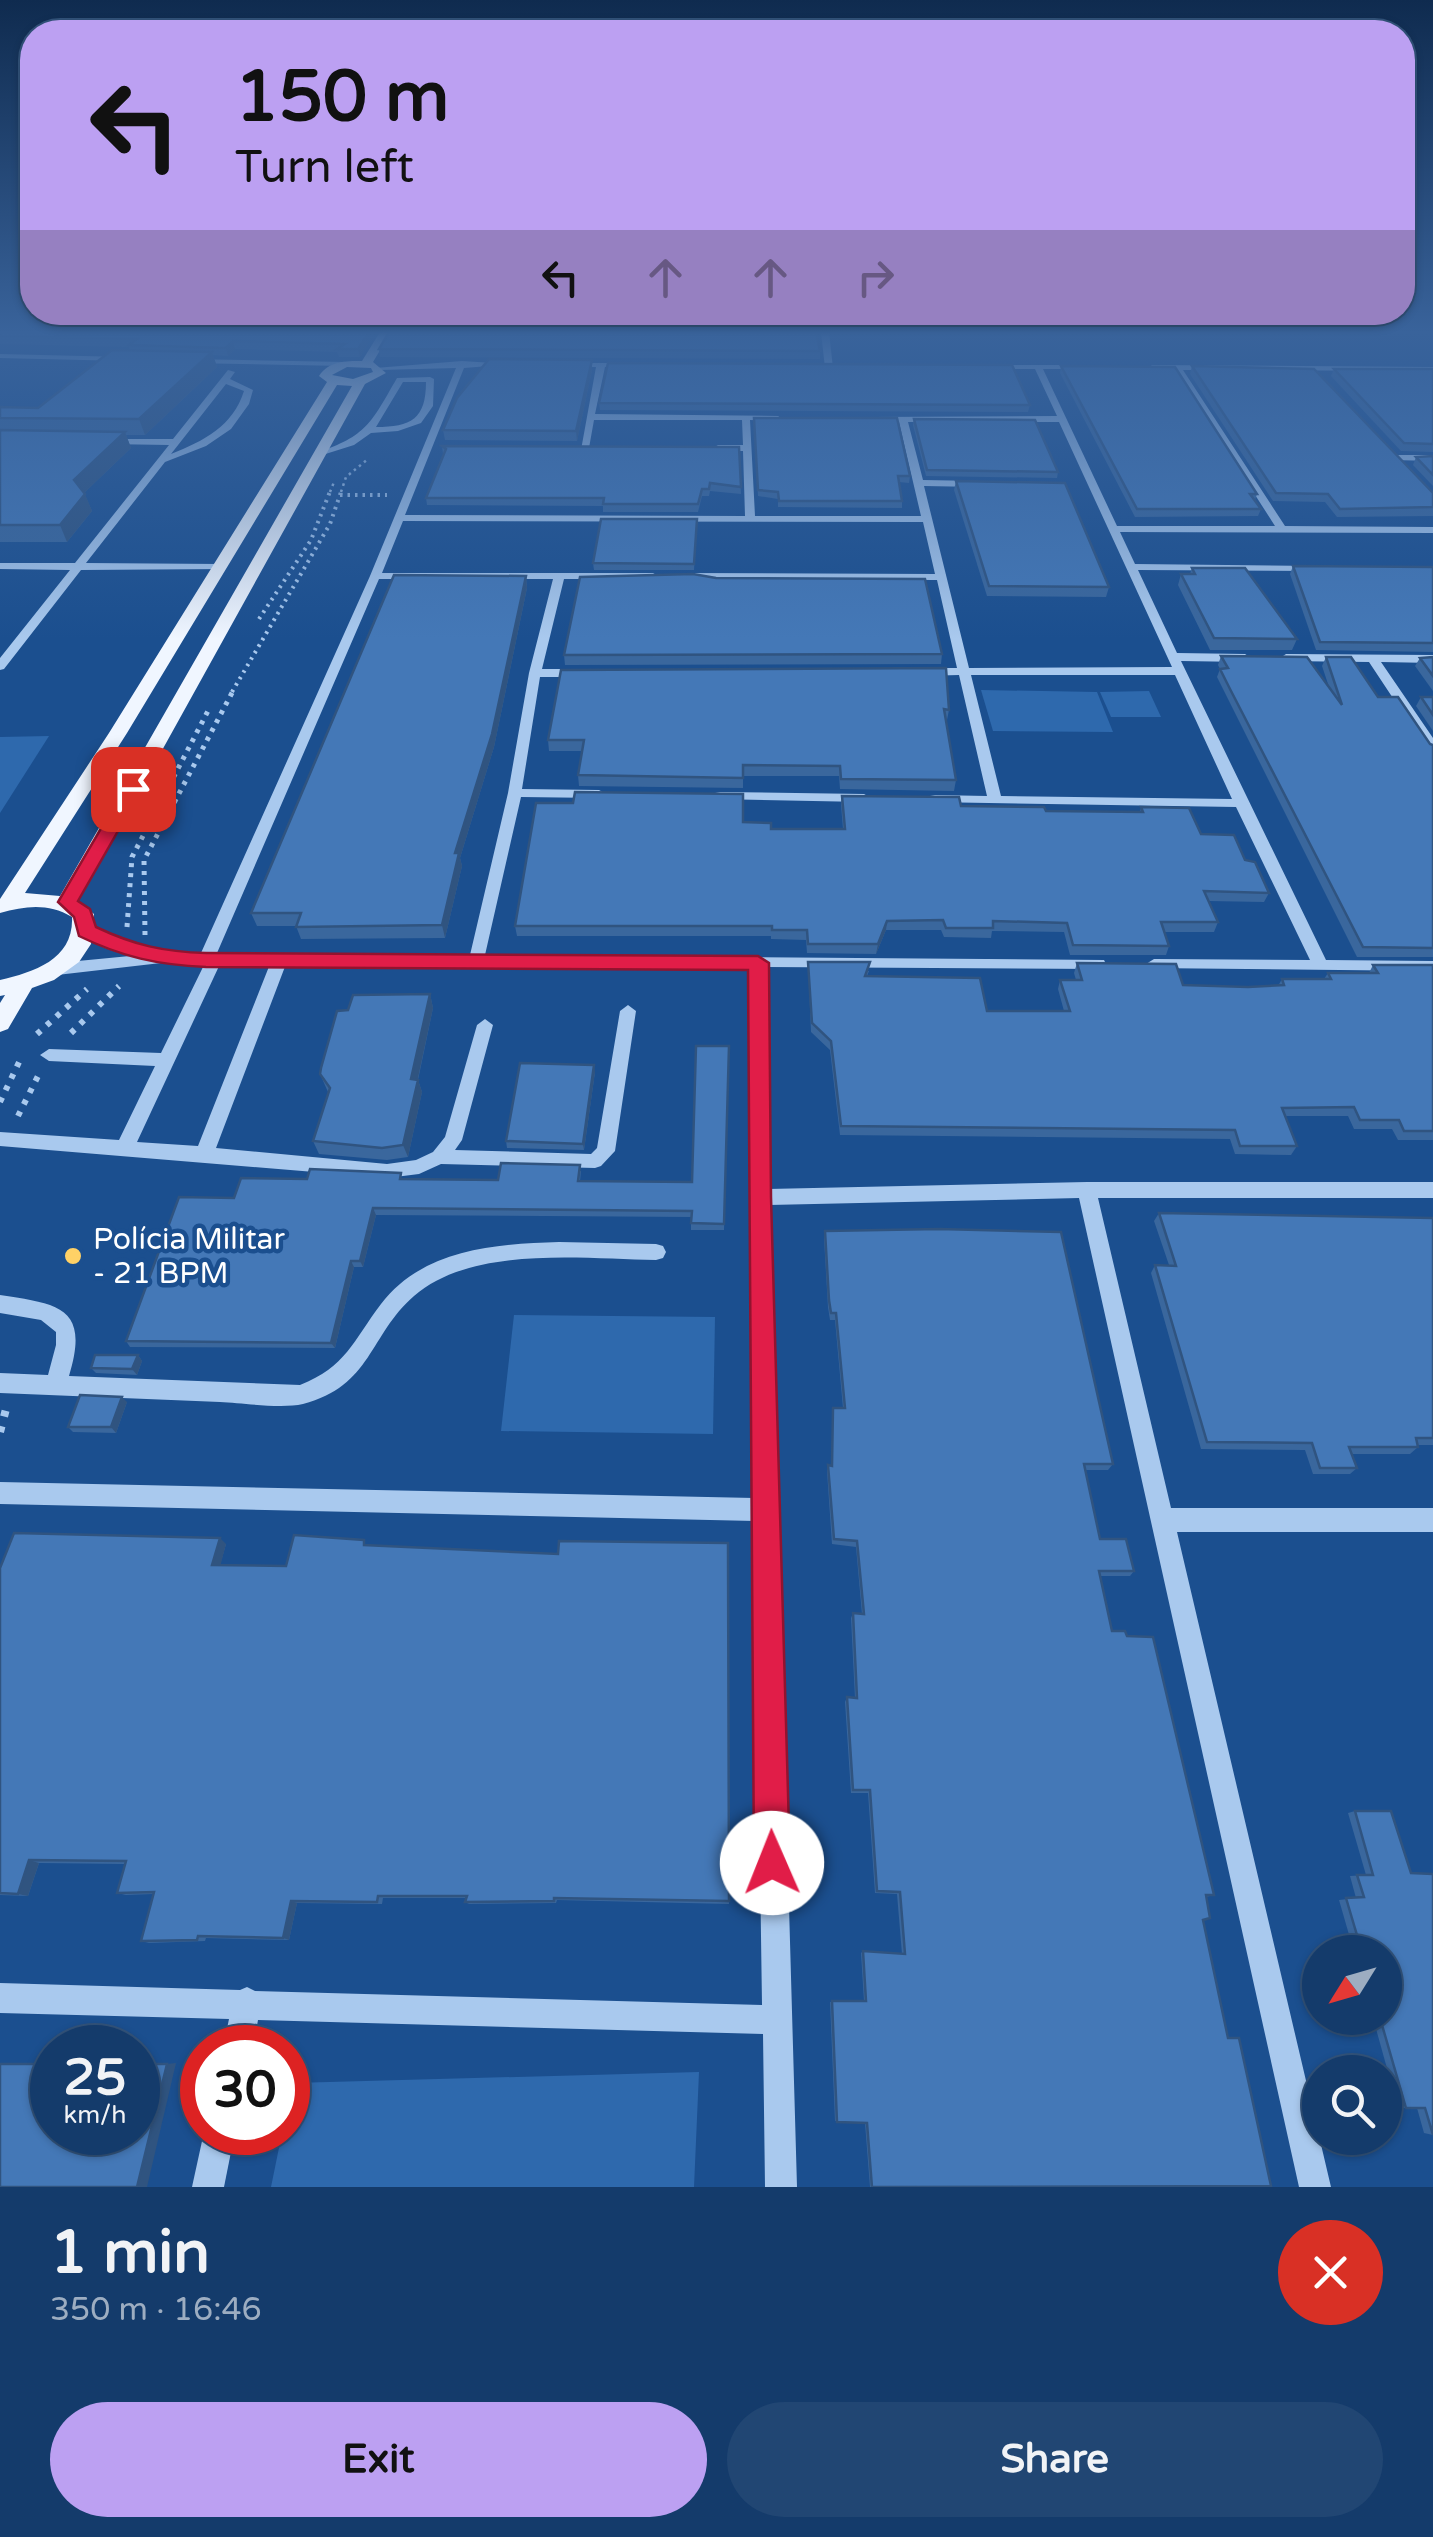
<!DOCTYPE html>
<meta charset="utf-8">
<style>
body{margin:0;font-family:"Varela Round",sans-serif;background:#214673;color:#f1f3f6;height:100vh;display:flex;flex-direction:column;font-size:38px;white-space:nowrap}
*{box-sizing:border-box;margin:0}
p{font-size:32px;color:#9dadc1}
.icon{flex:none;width:55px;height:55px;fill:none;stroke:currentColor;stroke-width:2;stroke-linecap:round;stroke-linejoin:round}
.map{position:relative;height:2187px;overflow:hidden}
.drawer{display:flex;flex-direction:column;background:#143b6b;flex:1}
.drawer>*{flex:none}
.hud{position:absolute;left:20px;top:20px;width:1395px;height:305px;border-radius:40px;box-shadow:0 2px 8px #0004,0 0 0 2px #33557e;background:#bca0f2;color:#111;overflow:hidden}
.needle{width:65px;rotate:233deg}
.buttons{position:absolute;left:1302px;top:1935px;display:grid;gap:20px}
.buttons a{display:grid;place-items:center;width:100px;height:100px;border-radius:50%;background:#143b6b;box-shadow:0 2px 8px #0004,0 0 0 2px #33557e;font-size:50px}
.speed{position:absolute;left:30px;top:2025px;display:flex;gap:20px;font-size:50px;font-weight:700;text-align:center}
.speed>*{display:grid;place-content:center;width:130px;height:130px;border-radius:50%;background:#143b6b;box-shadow:0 2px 8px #0004,0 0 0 2px #33557e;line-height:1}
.speed small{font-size:25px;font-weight:400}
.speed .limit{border:15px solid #d22;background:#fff;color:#111}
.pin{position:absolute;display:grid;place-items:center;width:85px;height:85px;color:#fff;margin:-42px;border-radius:20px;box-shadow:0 5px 15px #0006}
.me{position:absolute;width:110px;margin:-55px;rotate:359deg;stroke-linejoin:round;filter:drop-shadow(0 0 8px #0008)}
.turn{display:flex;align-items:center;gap:35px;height:210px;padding:0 50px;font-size:45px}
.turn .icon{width:130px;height:130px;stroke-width:2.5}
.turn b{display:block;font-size:70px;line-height:85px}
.lanes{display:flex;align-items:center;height:95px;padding:0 50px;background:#0003;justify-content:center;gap:50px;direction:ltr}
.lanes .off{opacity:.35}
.round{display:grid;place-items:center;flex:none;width:105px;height:105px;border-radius:52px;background:#214673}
.headline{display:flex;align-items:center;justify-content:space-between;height:170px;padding:0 50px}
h1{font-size:60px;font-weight:800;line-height:75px}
.action{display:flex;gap:20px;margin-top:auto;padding:20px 50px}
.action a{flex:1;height:115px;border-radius:60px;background:#bca0f2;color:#111;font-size:40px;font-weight:800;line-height:115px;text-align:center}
.action a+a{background:#214673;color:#f1f3f6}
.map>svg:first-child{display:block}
</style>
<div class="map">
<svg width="1433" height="2187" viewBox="0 0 1433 2187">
<rect width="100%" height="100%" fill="#1b4f8f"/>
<g fill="#2e69ad">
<polygon points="981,690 1097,692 1113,732 993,731"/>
<polygon points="1149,691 1161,717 1111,717 1100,692"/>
<polygon points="49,736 0,813 0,737"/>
<polygon points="514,1315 715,1317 713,1434 501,1431"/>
<polygon points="699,2072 694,2187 271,2187 282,2133 288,2132 293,2083"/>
</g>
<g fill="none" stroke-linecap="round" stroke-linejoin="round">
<g stroke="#a9c9ee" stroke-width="2.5" stroke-dasharray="2.5 4" stroke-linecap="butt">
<polyline points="330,492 334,482"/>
<polyline points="341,492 346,477 368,459"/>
</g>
<g stroke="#a9c9ee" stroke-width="4" stroke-dasharray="2.5 5" stroke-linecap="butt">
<polyline points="340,495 387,495"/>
<polyline points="259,619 311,540 331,489"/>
<polyline points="232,692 330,524 342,489"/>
</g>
<g stroke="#a9c9ee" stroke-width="5" stroke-dasharray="4 6" stroke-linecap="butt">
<polyline points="127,927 132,857 209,709"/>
<polyline points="145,935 144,860 234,689"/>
</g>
<g stroke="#a9c9ee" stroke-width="6" stroke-dasharray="5 8" stroke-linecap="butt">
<polyline points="71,1033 119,986"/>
<polyline points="37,1034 87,989"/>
<polyline points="0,1102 22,1056"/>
<polyline points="18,1116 39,1074"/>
</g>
<polyline stroke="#a9c9ee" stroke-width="8" stroke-dasharray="6 10" stroke-linecap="butt" points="0,1432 6,1409"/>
<g fill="#a9c9ee" fill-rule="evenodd">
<polygon points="821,332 829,332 833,368 829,370 825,368"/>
<polygon points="0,354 125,357 129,359 125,361 0,358"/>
<polygon points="191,359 346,362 350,364 346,366 188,363"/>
<path d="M462 361 512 364 464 368 405 515 745 516 743 451H718L713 448 718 445H743L742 420H594L589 448 581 450 596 367H566L569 363H628L632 365 605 367 595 414 779 416 776 421 750 420 755 516H921L899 422H877L874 417 1057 416 1035 369H989L985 367 989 365H1083L1086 369H1043L1117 526H1275L1175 370 1154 369 1151 365 1433 367V371L1183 370 1285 526 1433 527V533L1120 532 1135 564 1316 566V570L1312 571 1138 570 1177 653 1245 654 1251 658 1245 662 1181 661 1326 960 1433 961V971L1148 968 1146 964 1154 959 1310 960 1236 807 930 802V796L935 795 987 796 959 675 922 676 916 672 922 668H957L937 580 684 579 679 576 684 573 935 574 923 522 403 521 382 573H653L658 576 653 579H564L542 669H581L587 673 581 677H540L522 789 599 790 606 794 599 798 521 797 485 955 1104 960 1106 964 1098 969 766 967 768 1189 1087 1182H1433V1198H1098L1171 1508H1433V1532H1177L1331 2187H1299L1079 1198 769 1205 797 2187H765L763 2034 258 2020 253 2048H223L229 2019 0 2013V1983L240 1990 247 1987 255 1991 762 2005 755 1521 0 1504V1482L754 1498 750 1197V967L286 964 216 1148 387 1164 416 1160 433 1152 445 1137 477 1025 485 1019 493 1025 462 1140 455 1150 591 1154 597 1148 620 1011 628 1005 636 1011 615 1151 601 1166 595 1168 441 1164 419 1174 387 1178 0 1146V1132L119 1140 155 1066 49 1061 40 1055 49 1049 161 1053 204 965 161 963 57 975 49 969 57 963 130 956C111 950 93 946 79 931L82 927 87 926 111 939 153 953H201L370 576 456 368 379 370 375 368ZM908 422H1059L1172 667 969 668 924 486 979 487 984 484 979 481 923 480ZM379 579H553L529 673 508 793 470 955 217 953ZM971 675H1175L1232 799 1001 796ZM220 964H270L198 1146 137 1142Z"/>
<path d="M228 370 235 372 230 379 253 390 249 404 231 429 206 446 165 462 86 563 221 564 225 565V569L81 570 4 669 0 670V658L70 570 0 569V563H75L169 445 107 444 104 439H173ZM226 384 244 391C233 426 204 441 171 454Z"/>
<path d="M430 377 434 379 433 406 421 423 398 431 371 433 354 445 316 457V453C367 436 371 423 397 378ZM403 382H426C426 419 411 427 376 427Z"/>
<polygon points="1396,455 1433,455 1433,461 1393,460 1391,458"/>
<polygon points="1286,654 1433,655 1433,663 1381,662 1433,738 1433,752 1428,751 1369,662 1282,661 1280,658"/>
<polygon points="720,792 864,794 871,798 864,802 715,799 715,793"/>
<path d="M559 1242 656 1244 663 1246 666 1252 663 1258 656 1260C582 1259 473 1245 414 1296 369 1335 372 1386 303 1404 281 1409 243 1403 220 1402 147 1399 73 1396 0 1393V1373L48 1375 56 1345V1332L41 1320 0 1313V1295C59 1304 90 1307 69 1376L300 1385C346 1367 353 1341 381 1304 423 1249 495 1244 559 1242Z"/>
<polygon points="204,2132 235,2132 224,2187 192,2187"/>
</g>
<path fill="#f0f6ff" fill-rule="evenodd" d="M380 332H391L373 362 386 373 365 384 78 902 94 914 91 944 79 962 54 980 32 988 8 1029 0 1032V1003L5 995 0 996V980C35 972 74 959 72 917 48 903 26 906 0 913V899L109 733 327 382 319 376C329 361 345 361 362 361ZM347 367 371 368 373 372 353 379 332 375ZM337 385 352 386 60 896 25 893 127 733Z"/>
</g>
<g fill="#3a679d">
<polygon points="0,332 375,332 360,357 339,357 337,352 235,349 228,356 213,355 217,367 145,435 126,435 131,448 84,493 92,511 67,542 0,542 0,407 38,408 130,350 129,347 0,344"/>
<polygon points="379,349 820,351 820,359 380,357"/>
<polygon points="592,360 592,370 577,441 445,440 443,430"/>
<polygon points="1061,366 1257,494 1255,500 1261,509 1258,516 1135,517 1060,373"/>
<polygon points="1192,366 1433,493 1433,516 1337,517 1325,502 1273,501 1190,374"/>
<polygon points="1334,369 1433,369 1433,452 1401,451 1331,376"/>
<polygon points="599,403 1030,405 1028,412 600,410"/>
<polygon points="754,418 910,476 909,483 899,482 902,501 902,508 778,507 778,499 758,496"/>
<polygon points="914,419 1058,472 1057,478 926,476 913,425"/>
<polygon points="442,446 739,447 741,494 710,491 709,496 702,496 698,512 603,512 603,506 427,505 426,498 443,454"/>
<polygon points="1433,456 1433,486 1413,465 1416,457"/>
<polygon points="956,481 1109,587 1106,597 987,596 954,490"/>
<polygon points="697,519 694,570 594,570 593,563"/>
<polygon points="1293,566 1433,567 1433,652 1316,650 1290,574"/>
<polygon points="1192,568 1297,639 1292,650 1210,650 1178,585 1181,574 1190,574"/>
<polygon points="526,576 527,588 494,747 460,858 462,866 445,938 301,939 296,926 257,926 251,913"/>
<polygon points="942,654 941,664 565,665 564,655"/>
<polygon points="1221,656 1329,687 1322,666 1326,657 1378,697 1430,744 1433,745 1433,957 1357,957 1217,677 1220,669 1218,665"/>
<polygon points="1433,657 1433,691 1415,666 1420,658"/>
<polygon points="1421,697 1433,697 1433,731 1416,706"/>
<polygon points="949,710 947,720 946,720 956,780 954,791 840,789 839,776 743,776 743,788 579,786 578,775 582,751 549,751 548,740"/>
<polygon points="842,796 961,806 1046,811 1140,812 1141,807 1201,834 1245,860 1269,893 1264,902 1208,901 1218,922 1214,932 1164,932 1169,946 1166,955 1070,955 1064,932 992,931 991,938 944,937 941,930 886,930 876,954 807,953 806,940 771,939 771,936 517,936 515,926 743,822 771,829 843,829 841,805"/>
<polygon points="808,962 869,971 867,976 987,1011 1064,1011 1058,989 1060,980 1076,980 1074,973 1077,963 1183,985 1248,987 1278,986 1282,979 1324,979 1328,973 1369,973 1373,965 1433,965 1433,1140 1398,1140 1392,1129 1354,1129 1348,1116 1286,1116 1297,1146 1291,1155 1235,1154 1230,1139 840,1135 830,1050 811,1032"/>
<polygon points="430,994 433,1008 418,1080 422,1092 408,1157 387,1160 319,1154 313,1141 328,1092 320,1074 348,1010"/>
<polygon points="729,1046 724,1230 691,1230 691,1217 376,1215 363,1267 354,1267 335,1348 130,1347 126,1341 234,1198 403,1179 498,1180 581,1171 580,1181 692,1182"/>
<polygon points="595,1072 584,1150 507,1148 506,1141"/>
<polygon points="1159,1213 1433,1218 1433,1445 1418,1445 1418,1447 1410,1454 1352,1454 1357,1468 1350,1474 1313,1474 1305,1450 1201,1449 1151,1273 1155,1265 1169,1265 1154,1221"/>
<polygon points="825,1231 1113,1464 1108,1470 1085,1470 1100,1539 1134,1571 1130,1576 1100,1576 1112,1631 1214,1895 1206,1897 1203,1920 1259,2187 870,2187 865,2123 835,2121 830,2002 864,2001 861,1953 863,1951 902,1954 897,1894 875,1893 868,1793 851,1793 845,1702 847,1697 855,1698 851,1618 853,1613 862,1614 856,1547 832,1544 827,1471 828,1465 831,1466 833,1408 843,1408 835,1320 830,1320 828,1307 824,1239"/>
<polygon points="138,1355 142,1361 137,1375 96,1373 91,1368"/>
<polygon points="127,1402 116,1433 73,1432 68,1427"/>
<polygon points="728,1543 729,1904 557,1900 556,1903 469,1904 465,1902 466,1898 383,1898 382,1904 297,1903 289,1940 206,1938 205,1941 149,1943 141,1941 153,1894 126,1895 117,1893 125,1864 39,1863 28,1896 0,1895 0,1568 226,1544 220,1565 286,1566 368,1545 558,1554"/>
<polygon points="1355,1811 1391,1811 1433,2135 1424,2133 1417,2108 1398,2108 1373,2018 1385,2018 1385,1952 1354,1952 1339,1900 1356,1898 1350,1876 1366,1875 1348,1813"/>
</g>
<g fill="#305480">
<polygon points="369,332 375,332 360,357 358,349"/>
<polygon points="233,341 235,349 228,356 226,348"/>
<polygon points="212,352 217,367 145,435 139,419"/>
<polygon points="592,360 592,370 577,441 576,431"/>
<polygon points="125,432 131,448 81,496 74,480"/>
<polygon points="85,494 92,511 67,542 60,525"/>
<polygon points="526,576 527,588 494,747 460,858 462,866 445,938 442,925 455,853"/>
<polygon points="887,921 886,930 876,954 878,944"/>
<polygon points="430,994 433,1008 415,1092 411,1079"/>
<polygon points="594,1065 595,1072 584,1150 583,1144"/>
<polygon points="418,1080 422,1092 408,1157 403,1145"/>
<polygon points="373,1208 376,1215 363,1267 360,1261"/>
<polygon points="351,1261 354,1267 335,1348 331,1343"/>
<polygon points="138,1355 142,1361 137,1375 132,1369"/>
<polygon points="122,1397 127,1402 116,1433 111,1427"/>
<polygon points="220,1538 226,1544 219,1571 212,1565"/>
<polygon points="29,1860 39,1863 28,1896 18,1894"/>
<polygon points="291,1901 297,1903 289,1940 283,1938"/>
<polygon points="176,2063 147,2187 137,2187 167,2064"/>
</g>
<g fill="#4478b7" stroke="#305480" stroke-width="2.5">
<polygon points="0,332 369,332 358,349 337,349 345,344 233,341 226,348 129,345 137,339 0,336"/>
<polygon points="389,332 816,332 820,351 379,349"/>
<polygon points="112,350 212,352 139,419 0,418 0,407 38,408"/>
<polygon points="489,359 592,360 576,431 443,430 457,398"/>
<polygon points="608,363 1012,365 1030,405 599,403"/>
<polygon points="1061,366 1175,367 1257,494 1250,494 1261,509 1137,509"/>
<polygon points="1192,366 1314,369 1433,493 1433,507 1340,509 1328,494 1276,493"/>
<polygon points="1334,369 1433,369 1433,444 1404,443"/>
<polygon points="754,418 897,418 910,476 898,476 902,501 779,501 778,492 758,490"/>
<polygon points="914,419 1035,420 1058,472 927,470"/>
<polygon points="0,430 125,432 74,480 85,494 60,525 0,525"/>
<polygon points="442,446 739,447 741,487 710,483 709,489 702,489 698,504 603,504 604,498 426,498 446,449"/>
<polygon points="1433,456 1433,475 1416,457"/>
<polygon points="956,481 1065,483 1109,587 989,586"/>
<polygon points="601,519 697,519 694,564 593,563"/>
<polygon points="1293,566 1433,567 1433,643 1320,642"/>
<polygon points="1192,568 1245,568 1297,639 1214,638 1181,574 1195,574"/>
<polygon points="693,574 716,578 925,579 942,654 564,655 580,577"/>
<polygon points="394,575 526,576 492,734 455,853 459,853 442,925 296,927 301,913 251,913"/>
<polygon points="1221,656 1307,657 1342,705 1326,657 1351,657 1378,697 1398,697 1430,744 1433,745 1433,948 1363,947 1230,689 1220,669 1228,668"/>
<polygon points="1433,657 1433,676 1420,658"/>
<polygon points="946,668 949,710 944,709 956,780 841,779 840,766 743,765 743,778 578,775 584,740 548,740 561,670"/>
<polygon points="1421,697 1433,697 1433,715"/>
<polygon points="575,792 743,794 743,822 771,823 771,829 845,829 842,796 959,797 961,806 1044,807 1046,811 1143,812 1141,807 1189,808 1201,834 1234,835 1245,860 1255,862 1269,893 1204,891 1218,922 1161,922 1169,946 1073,945 1067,923 993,921 993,928 946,928 943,920 887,921 878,944 808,944 807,930 772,930 772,926 515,926 536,803 573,803"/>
<polygon points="808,962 870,962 865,976 980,978 987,1011 1070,1011 1060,980 1082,980 1077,963 1176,964 1183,985 1248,987 1284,985 1282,979 1331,979 1328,973 1378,973 1373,965 1433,965 1433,1131 1404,1131 1399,1120 1360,1120 1354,1107 1282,1108 1297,1146 1240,1146 1235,1130 841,1126 831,1041 812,1023"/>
<polygon points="430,994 411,1079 418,1080 403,1145 382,1148 313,1141 330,1088 320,1074 321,1068 337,1011 348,1010 353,995"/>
<polygon points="696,1046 729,1046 724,1224 691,1223 692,1211 373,1208 360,1261 351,1261 331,1343 126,1341 179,1197 234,1198 241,1178 307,1179 310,1169 401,1173 400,1179 498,1180 501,1163 580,1165 578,1181 692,1182"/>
<polygon points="520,1063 594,1065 583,1144 506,1141"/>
<polygon points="1159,1213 1433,1218 1433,1438 1416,1438 1418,1447 1349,1447 1357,1468 1320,1468 1312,1443 1207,1442 1155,1265 1176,1266"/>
<polygon points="939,1229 1061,1232 1113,1464 1084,1464 1100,1539 1126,1539 1134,1571 1099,1571 1112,1631 1125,1631 1127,1636 1153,1637 1214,1895 1206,1895 1210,1918 1203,1920 1228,2038 1239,2038 1271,2186 872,2187 867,2123 837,2122 832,2001 866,2001 863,1951 905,1954 900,1892 877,1891 870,1790 853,1790 847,1697 857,1698 853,1613 864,1614 857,1541 834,1539 828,1465 832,1466 833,1408 845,1408 836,1313 831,1313 829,1300 825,1231"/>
<polygon points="95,1355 138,1355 132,1369 91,1368"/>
<polygon points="80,1395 122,1397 111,1427 68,1427"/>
<polygon points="14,1533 220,1538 212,1565 286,1566 294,1535 364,1540 364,1545 558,1554 559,1541 728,1543 729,1901 554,1898 554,1901 465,1902 467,1896 378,1896 377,1902 291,1901 283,1938 198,1936 197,1940 141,1941 154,1892 117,1893 126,1861 29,1860 18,1894 0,1893 0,1568"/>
<polygon points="1355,1811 1391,1811 1411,1873 1433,1874 1433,2135 1425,2108 1406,2108 1380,2018 1385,2018 1385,1952 1362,1952 1346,1898 1364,1897 1357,1875 1373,1875"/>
<polygon points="0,2064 52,2064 52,2132 138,2132 138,2064 167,2064 137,2187 0,2187"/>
</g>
<linearGradient id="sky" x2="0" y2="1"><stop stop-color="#0f2b4f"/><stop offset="0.52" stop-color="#39639b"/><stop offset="1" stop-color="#39639b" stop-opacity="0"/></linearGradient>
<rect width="1433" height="639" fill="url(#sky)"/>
<path fill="#e11d48" stroke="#92132f" stroke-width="2.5" d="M133 783 142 789 78 901 90 909 96 927C134 945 164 952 206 953L758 956 769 963 771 1197 790 1863 784 1875 772 1881 759 1875 754 1863 748 970 206 967C158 965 122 957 79 936L74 917 58 902 124 789Z"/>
<circle fill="#ffd166" stroke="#1b4f8f" stroke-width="4" cx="73" cy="1256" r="10"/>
<g text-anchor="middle" stroke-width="9" stroke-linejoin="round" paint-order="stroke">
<g font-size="30" fill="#fff" stroke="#1b4f8f" text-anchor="start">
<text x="93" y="1249">Polícia Militar<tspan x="93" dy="34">- 21 BPM</tspan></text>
</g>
</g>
</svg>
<div class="buttons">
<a><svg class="needle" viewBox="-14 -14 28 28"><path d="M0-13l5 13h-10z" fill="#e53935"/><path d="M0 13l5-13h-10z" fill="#9dadc1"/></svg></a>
<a><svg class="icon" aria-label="search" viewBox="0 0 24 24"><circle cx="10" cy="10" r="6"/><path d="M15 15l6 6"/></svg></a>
</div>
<div class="speed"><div>25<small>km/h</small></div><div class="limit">30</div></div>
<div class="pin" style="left:133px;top:789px;background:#d93025"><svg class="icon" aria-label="arrive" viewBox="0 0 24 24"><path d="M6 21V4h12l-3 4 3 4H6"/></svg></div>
<svg class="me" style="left:772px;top:1863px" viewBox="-20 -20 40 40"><circle r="19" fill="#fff"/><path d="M0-13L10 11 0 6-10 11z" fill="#e11d48"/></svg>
<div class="hud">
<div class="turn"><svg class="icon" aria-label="left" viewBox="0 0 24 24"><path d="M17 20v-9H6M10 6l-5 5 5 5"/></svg><div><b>150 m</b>Turn left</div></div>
<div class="lanes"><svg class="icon" aria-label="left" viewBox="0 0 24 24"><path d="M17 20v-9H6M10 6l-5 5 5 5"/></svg><svg class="icon off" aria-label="ahead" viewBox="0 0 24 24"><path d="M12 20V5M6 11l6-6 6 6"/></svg><svg class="icon off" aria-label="ahead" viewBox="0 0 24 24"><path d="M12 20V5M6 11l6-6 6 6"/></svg><svg class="icon off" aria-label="right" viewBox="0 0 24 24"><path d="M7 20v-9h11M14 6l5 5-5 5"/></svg></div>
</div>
</div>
<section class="drawer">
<div class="headline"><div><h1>1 min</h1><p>350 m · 16:46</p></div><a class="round" style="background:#d93025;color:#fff"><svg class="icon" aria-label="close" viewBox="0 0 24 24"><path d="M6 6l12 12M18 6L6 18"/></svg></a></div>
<div class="action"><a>Exit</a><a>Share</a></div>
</section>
